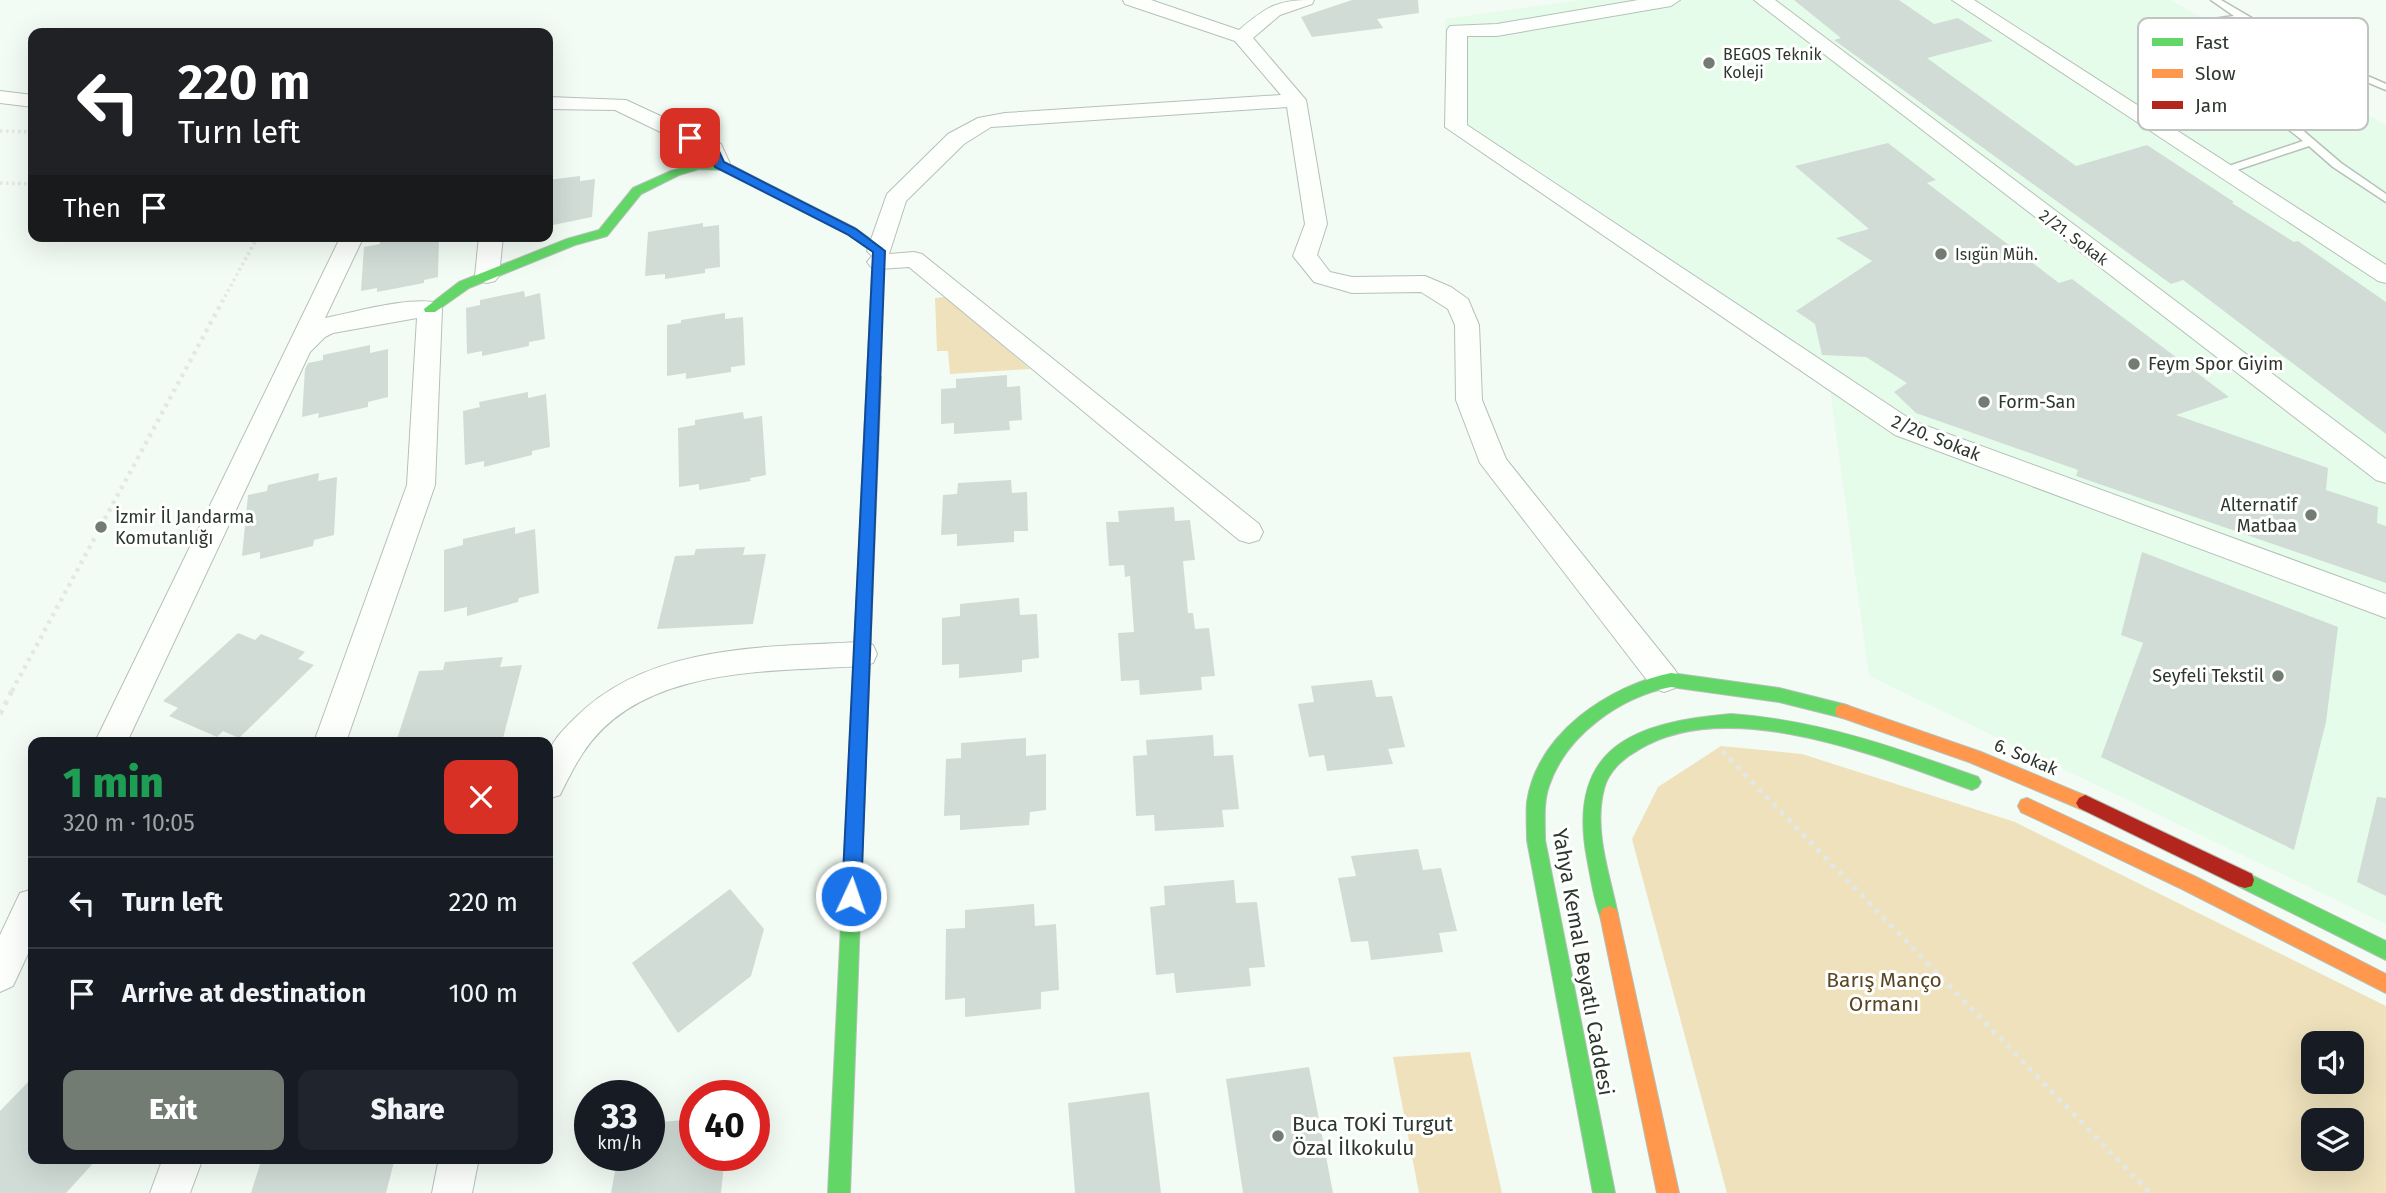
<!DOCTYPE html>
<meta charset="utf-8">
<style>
body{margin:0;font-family:"Fira Sans",sans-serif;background:#20242c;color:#f1f3f6;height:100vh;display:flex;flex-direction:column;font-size:26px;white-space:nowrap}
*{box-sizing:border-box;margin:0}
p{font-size:23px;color:#9ea1a6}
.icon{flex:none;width:38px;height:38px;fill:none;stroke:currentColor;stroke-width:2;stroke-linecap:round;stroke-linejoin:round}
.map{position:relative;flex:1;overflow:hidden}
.side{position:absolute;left:28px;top:737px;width:525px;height:427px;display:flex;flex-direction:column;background:#171b24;border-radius:14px;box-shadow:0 7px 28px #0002}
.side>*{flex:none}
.top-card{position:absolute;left:28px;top:28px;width:525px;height:214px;border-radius:14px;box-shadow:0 7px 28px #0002;background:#202124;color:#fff;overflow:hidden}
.controls{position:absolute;left:2301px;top:1031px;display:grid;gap:14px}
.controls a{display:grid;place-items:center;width:63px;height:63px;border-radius:14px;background:#171b24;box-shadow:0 7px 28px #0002;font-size:35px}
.speed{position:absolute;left:574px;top:1080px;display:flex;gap:14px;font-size:35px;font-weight:700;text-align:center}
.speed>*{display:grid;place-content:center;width:91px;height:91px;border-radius:50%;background:#171b24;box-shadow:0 7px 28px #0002;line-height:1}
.speed small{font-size:18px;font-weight:400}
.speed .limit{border:10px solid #d22;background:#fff;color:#111}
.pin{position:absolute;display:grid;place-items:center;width:60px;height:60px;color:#fff;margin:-30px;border-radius:14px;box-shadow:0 4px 10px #0006}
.me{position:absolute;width:77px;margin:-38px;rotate:3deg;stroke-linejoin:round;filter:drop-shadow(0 0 5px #0008)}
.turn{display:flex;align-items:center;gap:24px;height:147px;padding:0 35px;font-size:32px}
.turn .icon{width:91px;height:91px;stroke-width:2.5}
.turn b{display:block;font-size:49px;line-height:60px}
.then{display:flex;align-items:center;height:66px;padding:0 35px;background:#0003;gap:14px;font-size:26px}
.round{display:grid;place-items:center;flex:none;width:74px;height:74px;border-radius:14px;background:#20242c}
.headline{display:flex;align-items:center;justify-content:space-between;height:119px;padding:0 35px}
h1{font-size:42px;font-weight:800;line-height:52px;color:#1e9e55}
.primary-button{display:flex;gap:14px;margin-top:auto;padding:14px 35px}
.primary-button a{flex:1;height:80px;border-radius:14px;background:#727c73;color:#fff;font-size:28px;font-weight:800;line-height:80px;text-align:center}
.primary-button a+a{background:#20242c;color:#f1f3f6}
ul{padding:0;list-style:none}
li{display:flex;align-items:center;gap:21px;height:91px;padding:0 35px;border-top:2px solid #363941}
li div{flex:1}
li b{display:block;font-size:26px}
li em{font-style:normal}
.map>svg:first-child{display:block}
</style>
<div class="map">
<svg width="2386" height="1193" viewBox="0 0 2386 1193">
<rect width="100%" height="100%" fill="#f2fcf4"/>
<polygon fill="#e6fcea" points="1580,0 2171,0 2386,125 2386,924 1869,676 1829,382 1445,125 1445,19"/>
<g fill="#eee1bc" fill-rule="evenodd">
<polygon points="946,297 1030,369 950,374 948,351 937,351 935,298"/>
<path d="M1721 746 1802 754 2015 822 2386 1006V1193H1727L1632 839 1658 787ZM2314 1043H2352V1082H2314ZM2314 1120H2352V1158H2314Z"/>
<polygon points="1470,1052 1502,1193 1419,1193 1393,1057"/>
</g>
<g fill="#d1dcd7">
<polygon points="1352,0 1418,0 1419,13 1377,19 1383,28 1312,37 1301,17"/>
<polygon points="1794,0 1899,0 1934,24 1958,18 1993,41 1927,58 2076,166 2147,145 2234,202 2232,203 2294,242 2298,241 2386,302 2386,434 2183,280 2171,284 1834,40 1841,38"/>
<polygon points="1888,143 1936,180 1927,183 2059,283 2072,279 2229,397 2176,415 2328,468 2326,490 2378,507 2377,523 2386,526 2386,583 2076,476 2078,470 1916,413 1894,392 1907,383 1866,357 1822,355 1815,324 1796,311 1872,261 1836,238 1869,229 1795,166"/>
<polygon points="580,176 580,181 595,179 592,217 548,226 548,180"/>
<polygon points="703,223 703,227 719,225 720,267 705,269 705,273 665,279 665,274 645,276 648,232"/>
<polygon points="400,236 439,236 438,277 424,280 424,283 377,292 377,288 361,291 364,247 380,244 380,240"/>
<polygon points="524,291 525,297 540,293 545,339 529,342 529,346 482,356 482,351 467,354 466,308 480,305 480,300"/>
<polygon points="725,313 725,319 743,317 745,365 731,367 731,372 686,379 686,373 667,376 667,325 681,323 681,320"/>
<polygon points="370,345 370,353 388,349 388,397 368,402 368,407 318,418 319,413 302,417 305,369 308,363 323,360 323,355"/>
<polygon points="1007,375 1007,387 1020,386 1022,420 1009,421 1010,430 954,434 954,423 941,424 941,389 956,388 956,379"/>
<polygon points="528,392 528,398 546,394 550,447 532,451 532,455 484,467 484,461 465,465 463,411 480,407 479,402"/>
<polygon points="743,412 744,419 762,416 766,475 750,478 751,481 699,490 699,484 679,487 678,428 695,425 695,420"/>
<polygon points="319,473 318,481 337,477 334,535 314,540 313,546 260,559 260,552 242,556 248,495 267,491 268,485"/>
<polygon points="1011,480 1012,493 1027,492 1028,531 1014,531 1014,542 957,546 957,534 941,535 943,495 957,494 958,483"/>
<polygon points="1174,507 1175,521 1190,520 1195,560 1183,561 1188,613 1193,613 1195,629 1209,628 1215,676 1201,677 1202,690 1140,695 1139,680 1121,681 1118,633 1134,632 1130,576 1125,577 1124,565 1109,566 1106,522 1119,522 1118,511"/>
<polygon points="515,527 515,534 535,529 539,593 519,598 518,602 467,616 467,607 444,612 444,550 463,545 463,539"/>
<polygon points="745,547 743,555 766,554 753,624 657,629 675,556 694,555 696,549"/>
<polygon points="2142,552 2338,627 2326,722 2294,850 2101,757 2143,643 2121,635"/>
<polygon points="1019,598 1020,615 1037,614 1039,658 1022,660 1022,672 959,678 959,664 942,665 942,618 960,616 960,604"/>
<polygon points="238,633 255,640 261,634 305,652 298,659 314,665 239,738 223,731 217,737 169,716 178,708 163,701"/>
<polygon points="503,657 500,667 522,665 502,742 396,742 419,671 443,670 445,662"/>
<polygon points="1372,680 1376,697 1392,696 1405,747 1388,749 1393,764 1327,771 1324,755 1309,757 1298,704 1314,702 1311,686"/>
<polygon points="1213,735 1214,756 1233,755 1239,809 1222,810 1224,827 1155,831 1154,815 1136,816 1133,756 1147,755 1146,740"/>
<polygon points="1026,738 1026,756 1046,754 1046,810 1030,812 1029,825 960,830 960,815 944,816 946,759 961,758 961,743"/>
<polygon points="2377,797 2386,798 2386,896 2357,882"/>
<polygon points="1418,849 1423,870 1441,868 1457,931 1439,933 1443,952 1371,960 1368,941 1351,942 1338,878 1356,876 1351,856"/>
<polygon points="1234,880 1236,903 1257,902 1265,967 1249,968 1251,986 1176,993 1174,973 1156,975 1150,907 1165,905 1164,886"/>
<polygon points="730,889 764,929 751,976 678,1033 632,963"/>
<polygon points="1034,904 1035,926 1056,924 1059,990 1041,992 1041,1009 965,1017 965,998 945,1000 946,929 965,928 965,910"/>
<polygon points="1309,1067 1333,1193 1243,1193 1226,1079"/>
<polygon points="33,1077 33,1158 98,1158 66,1193 0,1193 0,1111"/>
<polygon points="1149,1092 1161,1193 1075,1193 1068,1103"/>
<polygon points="695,1119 695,1155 725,1155 721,1193 611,1193 618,1155 649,1155 649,1123"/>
<polygon points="262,1158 395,1158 386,1193 251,1193"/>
</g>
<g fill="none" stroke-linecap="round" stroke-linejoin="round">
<defs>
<path id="lane" d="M2211 0H2221L2301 47 2386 84V90L2316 61 2241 21 2171 30 2166 37 2183 54 2293 122 2341 163 2386 194V202L2333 167 2309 146 2228 173H2220V169L2303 141C2259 103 2194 81 2156 37L2165 26 2234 16Z"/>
<g id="street">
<path d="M1123 0H1151L1239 30C1267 6 1277 0 1314 0L1312 4 1280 15 1253 38 1306 100 1327 224 1317 255 1330 272 1352 277 1425 276 1451 287 1468 299 1479 325 1482 400 1506 459 1675 670 1680 679 1675 688 1664 692 1653 688 1480 463 1456 400 1455 325 1448 309 1421 292 1352 293 1314 282 1293 256 1305 224 1287 107 991 127 964 144 906 201 889 254 914 252 922 254 1259 524 1263 532 1259 540 1249 543 1239 540 909 267 879 269 871 267 867 262 872 256 867 251 887 194 948 134 978 118 1005 113 1281 95 1235 41 1125 4Z"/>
<polygon points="1638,0 1680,0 1671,6 1497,36 1467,36 1467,125 1913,421 2386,594 2386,618 1895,435 1445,127 1447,30 1450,26 1497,24"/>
<polygon points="1754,0 1775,0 2386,459 2386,483 2376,480"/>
<polygon points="1952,0 1974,0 2386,265 2386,283 2378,281"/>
<polygon points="0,91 33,95 33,107 0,103"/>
<polygon points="548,97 626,100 721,144 730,164 727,169 711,169 704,153 615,110 548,109"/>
<path d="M341 236H364L325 318C356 312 409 296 439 303L442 309 435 485 346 742H314L407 485 417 318 333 333 325 337 310 352 127 742H95Z"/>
<polygon points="479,236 503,236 499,276 495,281 487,283 479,281 475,276"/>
<path d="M862 642 873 645 877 654 873 663 862 666C770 672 640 665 583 753 574 766 567 781 560 795L548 799C548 786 546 770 548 757 550 742 565 728 575 718 648 644 765 647 862 642Z"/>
<polygon points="33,889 33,943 13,986 0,992 0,935 20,893"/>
<polygon points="163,1158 203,1158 190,1193 150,1193"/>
<polygon points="439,1158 479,1158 472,1193 432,1193"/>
</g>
<g id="fast">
<polygon points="698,163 731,165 855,228 883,248 879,380 869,380 867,377 873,252 847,234 725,170 699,169 679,175 641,194 607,236 575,245 469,288 435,312 425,312 424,309 459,282 567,239 599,230 633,188 671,171"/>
<path d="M1671 673 1779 688 1843 704 1849 706 1851 711 1849 716 1843 718 1779 702 1671 687C1620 697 1566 735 1549 786 1543 803 1545 822 1545 840L1615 1193H1593L1527 840C1527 828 1526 814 1527 802 1537 734 1608 686 1671 673Z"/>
<path d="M1731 714C1818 720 1897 748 1978 777L1981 782 1978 787 1972 790C1882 758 1728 694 1638 750 1623 758 1608 772 1604 789 1593 830 1610 875 1618 915L1616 921 1609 924 1602 921C1594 902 1591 878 1587 858 1566 746 1636 722 1731 714Z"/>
<polygon points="853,854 859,856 862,862 850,1193 828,1193 844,862 847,856"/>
<polygon points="2245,872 2386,941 2386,960 2238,886 2236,880 2238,874"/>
</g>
<g id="slow">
<polygon points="874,372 881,377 862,862 859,868 853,870 847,868 844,862 867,377"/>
<polygon points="1843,704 1981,752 2091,798 2094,803 2091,808 2085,811 1969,762 1837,716 1835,711 1837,706"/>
<polygon points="2027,798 2196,877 2386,974 2386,993 2182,889 2021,812 2018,806 2021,800"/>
<polygon points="1609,906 1616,909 1618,915 1679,1193 1657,1193 1600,915 1602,909"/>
</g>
<polygon id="jam" points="2085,795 2252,874 2254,880 2252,886 2245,888 2238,886 2079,808 2076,803 2079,798"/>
</defs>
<use href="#lane" stroke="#b6c0b8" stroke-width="3"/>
<use href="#street" stroke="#b6c0b8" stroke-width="2"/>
<use href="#fast" stroke="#b6c0b8" stroke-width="2"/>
<use href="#slow" stroke="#b6c0b8" stroke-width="2"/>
<use href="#jam" stroke="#b6c0b8" stroke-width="2"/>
<g stroke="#e4e8e5" stroke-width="3.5" stroke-dasharray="2.5 3.5" stroke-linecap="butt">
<polyline points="0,131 33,132"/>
<polyline points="0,183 33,184"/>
<polyline points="222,302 258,236"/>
</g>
<polyline stroke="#e4e8e5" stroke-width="4.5" stroke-dasharray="3.5 5" stroke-linecap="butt" points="12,691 223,300"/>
<g stroke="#e4e8e5" stroke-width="5" stroke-dasharray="4.5 6" stroke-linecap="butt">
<polyline points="0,714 13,689"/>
<polyline points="1722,751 2150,1193"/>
</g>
<use href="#lane" fill="#fdfffd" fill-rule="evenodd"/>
<use href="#street" fill="#fdfffd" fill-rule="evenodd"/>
<use href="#fast" fill="#63d668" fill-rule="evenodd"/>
<use href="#slow" fill="#ff974d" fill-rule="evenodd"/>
<use href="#jam" fill="#b3261e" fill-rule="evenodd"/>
</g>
<polygon fill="#1a73e8" stroke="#114b97" stroke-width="2" points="686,135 694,135 717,147 724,162 856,229 885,251 861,896 858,902 851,905 845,902 842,896 873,252 847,234 715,167 708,151 686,140"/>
<g fill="#727c73" stroke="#fff" stroke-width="2.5">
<circle cx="1709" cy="63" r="7"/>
<circle cx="1941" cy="254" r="7"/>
<circle cx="2134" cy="364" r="7"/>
<circle cx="1984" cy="402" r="7"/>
<circle cx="2311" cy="515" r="7"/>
<circle cx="101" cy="527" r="7"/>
<circle cx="2278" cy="676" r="7"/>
<circle cx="1278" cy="1136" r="7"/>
</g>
<g text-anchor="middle" stroke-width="6" stroke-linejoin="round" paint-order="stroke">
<g font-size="16" fill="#2d372e" stroke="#fff" text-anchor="start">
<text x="1723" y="60">BEGOS Teknik<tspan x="1723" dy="18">Koleji</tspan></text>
<text x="1955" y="260">Isıgün Müh.</text>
</g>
<g font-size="16" fill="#2d372e" stroke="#fff">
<text transform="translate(2074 237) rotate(37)" y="6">2/21. Sokak</text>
</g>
<g font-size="18" fill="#2d372e" stroke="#fff" text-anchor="start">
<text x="2148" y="370">Feym Spor Giyim</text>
<text x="1998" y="408">Form-San</text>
<text x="2297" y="511" text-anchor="end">Alternatif<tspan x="2297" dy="21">Matbaa</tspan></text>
<text x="115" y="523">İzmir İl Jandarma<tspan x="115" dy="21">Komutanlığı</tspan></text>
<text x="2264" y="682" text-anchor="end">Seyfeli Tekstil</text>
</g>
<g font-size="18" fill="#2d372e" stroke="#fff">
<text transform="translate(1936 438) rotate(22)" y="6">2/20. Sokak</text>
<text transform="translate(2026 757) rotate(23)" y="6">6. Sokak</text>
</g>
<g font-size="21" fill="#2d372e" stroke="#fff">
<text transform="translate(1583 962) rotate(80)" y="7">Yahya Kemal Beyatlı Caddesi</text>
</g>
<g font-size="21" fill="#5a4722" stroke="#fff">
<text x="1884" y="987">Barış Manço<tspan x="1884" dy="24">Ormanı</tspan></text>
</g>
<g font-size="21" fill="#2d372e" stroke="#fff" text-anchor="start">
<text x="1292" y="1131">Buca TOKİ Turgut<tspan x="1292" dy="24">Özal İlkokulu</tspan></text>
</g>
</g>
<rect x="2138" y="18" width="230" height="112" rx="10" fill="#fff" stroke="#c0c3c0" stroke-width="2"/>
<rect x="2152" y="38" width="31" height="8" fill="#63d668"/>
<rect x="2152" y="69" width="31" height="9" fill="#ff974d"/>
<rect x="2152" y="101" width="31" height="8" fill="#b3261e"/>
<g font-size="19" fill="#2d372e">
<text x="2195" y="49">Fast</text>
<text x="2195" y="80">Slow</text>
<text x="2195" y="112">Jam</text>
</g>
</svg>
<div class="controls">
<a><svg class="icon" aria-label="sound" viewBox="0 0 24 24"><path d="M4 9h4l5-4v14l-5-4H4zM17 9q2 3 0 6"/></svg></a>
<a><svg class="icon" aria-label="layers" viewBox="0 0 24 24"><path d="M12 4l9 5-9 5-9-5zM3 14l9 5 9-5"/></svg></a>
</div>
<div class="speed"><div>33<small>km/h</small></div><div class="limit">40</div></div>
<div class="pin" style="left:690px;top:138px;background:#d93025"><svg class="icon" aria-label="arrive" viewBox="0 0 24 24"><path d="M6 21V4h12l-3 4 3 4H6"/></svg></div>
<svg class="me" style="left:851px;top:896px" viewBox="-20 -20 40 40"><circle r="17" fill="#1a73e8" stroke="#fff" stroke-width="3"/><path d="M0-11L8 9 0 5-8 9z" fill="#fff"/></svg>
<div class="top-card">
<div class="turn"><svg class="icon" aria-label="left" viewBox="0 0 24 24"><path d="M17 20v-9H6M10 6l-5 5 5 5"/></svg><div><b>220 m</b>Turn left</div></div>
<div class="then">Then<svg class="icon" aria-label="arrive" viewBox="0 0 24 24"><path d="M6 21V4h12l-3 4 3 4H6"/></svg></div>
</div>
<section class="side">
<div class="headline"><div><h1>1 min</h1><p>320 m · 10:05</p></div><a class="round" style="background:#d93025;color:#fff"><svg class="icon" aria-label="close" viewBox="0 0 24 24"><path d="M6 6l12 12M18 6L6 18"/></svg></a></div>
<ul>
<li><svg class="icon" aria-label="left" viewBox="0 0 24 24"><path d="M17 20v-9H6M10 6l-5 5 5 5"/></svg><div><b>Turn left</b></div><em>220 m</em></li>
<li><svg class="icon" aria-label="arrive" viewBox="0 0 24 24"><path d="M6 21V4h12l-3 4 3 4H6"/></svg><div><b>Arrive at destination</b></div><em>100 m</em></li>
</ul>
<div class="primary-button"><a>Exit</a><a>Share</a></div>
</section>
</div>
